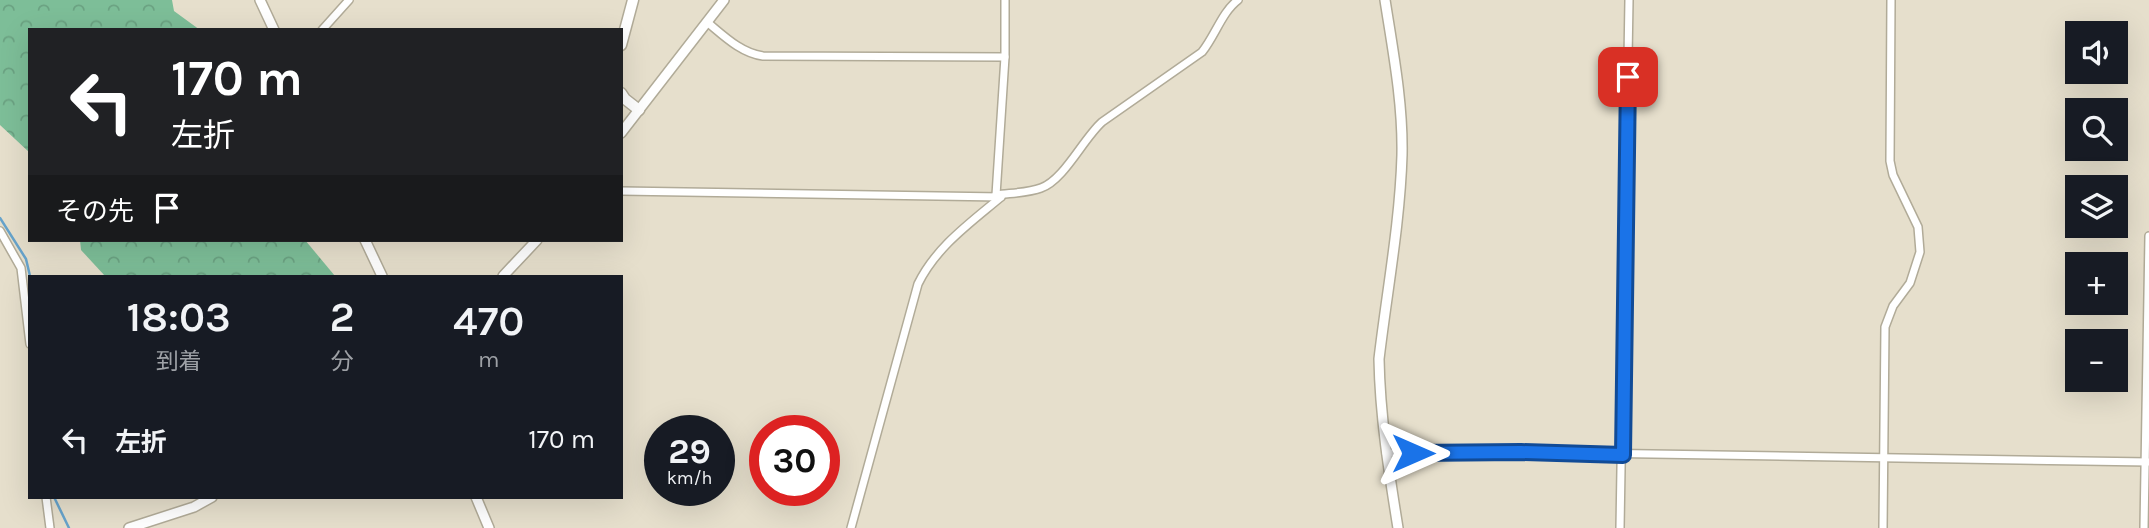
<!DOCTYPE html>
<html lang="ja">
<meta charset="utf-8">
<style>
body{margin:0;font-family:Karla,"Noto Sans JP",sans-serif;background:#242831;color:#f1f3f6;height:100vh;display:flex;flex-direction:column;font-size:26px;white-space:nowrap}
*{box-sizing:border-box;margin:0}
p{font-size:23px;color:#9ea1a6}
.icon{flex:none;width:38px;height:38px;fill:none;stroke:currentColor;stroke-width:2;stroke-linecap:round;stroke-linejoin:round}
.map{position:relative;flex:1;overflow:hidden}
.details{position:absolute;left:28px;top:275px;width:595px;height:224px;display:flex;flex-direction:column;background:#171b24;border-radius:0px;box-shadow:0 7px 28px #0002}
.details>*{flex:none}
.hud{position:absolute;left:28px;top:28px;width:595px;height:214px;border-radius:0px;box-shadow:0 7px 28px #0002;background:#202124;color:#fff;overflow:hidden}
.fabs{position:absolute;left:2065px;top:21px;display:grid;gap:14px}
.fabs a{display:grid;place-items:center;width:63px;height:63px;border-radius:0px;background:#171b24;box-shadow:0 7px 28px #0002;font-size:35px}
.speed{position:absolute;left:644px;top:415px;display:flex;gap:14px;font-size:35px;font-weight:700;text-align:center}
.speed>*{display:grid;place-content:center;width:91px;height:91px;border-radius:50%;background:#171b24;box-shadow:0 7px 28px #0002;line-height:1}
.speed small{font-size:18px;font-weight:400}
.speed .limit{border:10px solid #d22;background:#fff;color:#111}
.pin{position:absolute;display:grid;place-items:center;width:60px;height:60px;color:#fff;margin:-30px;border-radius:14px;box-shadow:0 4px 10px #0006}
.me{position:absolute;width:77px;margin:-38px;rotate:90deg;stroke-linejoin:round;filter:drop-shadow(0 0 5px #0008)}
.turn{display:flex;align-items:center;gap:24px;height:147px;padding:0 28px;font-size:32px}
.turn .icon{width:91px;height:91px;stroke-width:2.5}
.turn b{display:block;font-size:49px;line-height:60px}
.then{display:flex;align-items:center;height:66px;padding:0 28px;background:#0003;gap:14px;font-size:26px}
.eta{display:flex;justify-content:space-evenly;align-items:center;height:119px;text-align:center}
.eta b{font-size:42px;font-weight:600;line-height:49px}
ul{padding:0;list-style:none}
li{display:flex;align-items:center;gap:21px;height:91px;padding:0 28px}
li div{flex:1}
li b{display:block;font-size:26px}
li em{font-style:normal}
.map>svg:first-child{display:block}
</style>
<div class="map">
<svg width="2149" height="528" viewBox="0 0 2149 528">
<defs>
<pattern id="forest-crowns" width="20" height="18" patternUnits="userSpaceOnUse" patternTransform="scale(1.75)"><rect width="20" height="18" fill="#7dbe98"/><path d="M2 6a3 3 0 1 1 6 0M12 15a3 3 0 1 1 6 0" fill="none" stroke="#6ba282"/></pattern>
</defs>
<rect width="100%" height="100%" fill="#e6dfcc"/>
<g fill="url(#forest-crowns)">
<polygon points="0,0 172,0 174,11 200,30 30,30 30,153 0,125"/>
<polygon points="80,240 305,240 335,276 105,276 81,250"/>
</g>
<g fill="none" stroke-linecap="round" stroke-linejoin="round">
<g stroke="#67a3cb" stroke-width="2.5">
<polyline points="0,218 26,259 30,276"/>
<polyline points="54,497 69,528"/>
</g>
<defs>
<g id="minor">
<path d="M707 22C724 36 741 53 763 56L1005 57"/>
<polyline points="322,30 349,0"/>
<polyline points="621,191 1001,197"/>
<path d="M996 195C1010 193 1028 193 1041 188 1064 180 1083 139 1102 122L1202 52C1215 36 1222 12 1238 0"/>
<polyline points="996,195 1005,57 1005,0"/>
<polyline points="0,231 21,268 30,344"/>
<polyline points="1386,453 1521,452 2149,462"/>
<polyline points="46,497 50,528"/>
<path d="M851 528 918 284C936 247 970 223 1001 197"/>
<polyline points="1620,528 1629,0"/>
<polyline points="1883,528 1885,327 1893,306 1910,283 1920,252 1918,227 1893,175 1890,161 1891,0"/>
<polyline points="2144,528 2149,236"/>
</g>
<g id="tertiary">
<polyline points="260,0 274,30"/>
<path d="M1385 0C1393 51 1403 103 1402 155 1400 223 1387 291 1379 359 1380 416 1389 472 1398 528"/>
<polyline points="621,133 724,0"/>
<polyline points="365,240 382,276"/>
<polyline points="503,276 537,240"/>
<polyline points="476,497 489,528"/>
<polyline points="129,528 194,507 212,497"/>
</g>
<g id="secondary">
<polyline points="621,45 633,0"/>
<polyline points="621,93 625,99 639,110"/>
</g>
</defs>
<use href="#minor" stroke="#b1ab98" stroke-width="10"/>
<use href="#tertiary" stroke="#b1ab98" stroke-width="12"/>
<use href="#secondary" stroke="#b1ab98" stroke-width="13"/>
<use href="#minor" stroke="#fff" stroke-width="7"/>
<use href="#tertiary" stroke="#fff" stroke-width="9"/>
<use href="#secondary" stroke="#fff" stroke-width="10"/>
</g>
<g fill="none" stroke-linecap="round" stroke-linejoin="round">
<defs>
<polyline id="route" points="1413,453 1521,452 1623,455 1628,77"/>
</defs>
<use href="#route" stroke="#114b97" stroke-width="18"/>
<use href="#route" stroke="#1a73e8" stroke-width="12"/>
</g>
</svg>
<div class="fabs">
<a><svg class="icon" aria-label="sound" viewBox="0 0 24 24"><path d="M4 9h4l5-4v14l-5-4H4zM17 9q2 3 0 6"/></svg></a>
<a><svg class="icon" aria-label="search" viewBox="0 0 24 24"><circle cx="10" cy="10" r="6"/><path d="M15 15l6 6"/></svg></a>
<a><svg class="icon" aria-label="layers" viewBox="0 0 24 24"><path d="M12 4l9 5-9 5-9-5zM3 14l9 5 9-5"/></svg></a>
<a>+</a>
<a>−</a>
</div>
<div class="speed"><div>29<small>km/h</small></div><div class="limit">30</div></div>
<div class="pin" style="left:1628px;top:77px;background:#d93025"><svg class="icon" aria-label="arrive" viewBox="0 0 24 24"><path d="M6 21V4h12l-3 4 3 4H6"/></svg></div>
<svg class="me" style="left:1413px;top:453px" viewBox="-20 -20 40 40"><path d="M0-17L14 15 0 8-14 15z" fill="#1a73e8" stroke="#fff" stroke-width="4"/></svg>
<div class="hud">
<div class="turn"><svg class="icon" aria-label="left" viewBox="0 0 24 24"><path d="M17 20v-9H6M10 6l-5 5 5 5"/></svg><div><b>170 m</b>左折</div></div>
<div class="then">その先<svg class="icon" aria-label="arrive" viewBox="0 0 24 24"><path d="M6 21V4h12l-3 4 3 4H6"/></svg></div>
</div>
<section class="details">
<div class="eta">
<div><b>18:03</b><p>到着</p></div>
<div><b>2</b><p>分</p></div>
<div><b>470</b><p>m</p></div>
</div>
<ul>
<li><svg class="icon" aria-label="left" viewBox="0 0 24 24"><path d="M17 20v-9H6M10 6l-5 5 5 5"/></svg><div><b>左折</b></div><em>170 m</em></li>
</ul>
</section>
</div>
